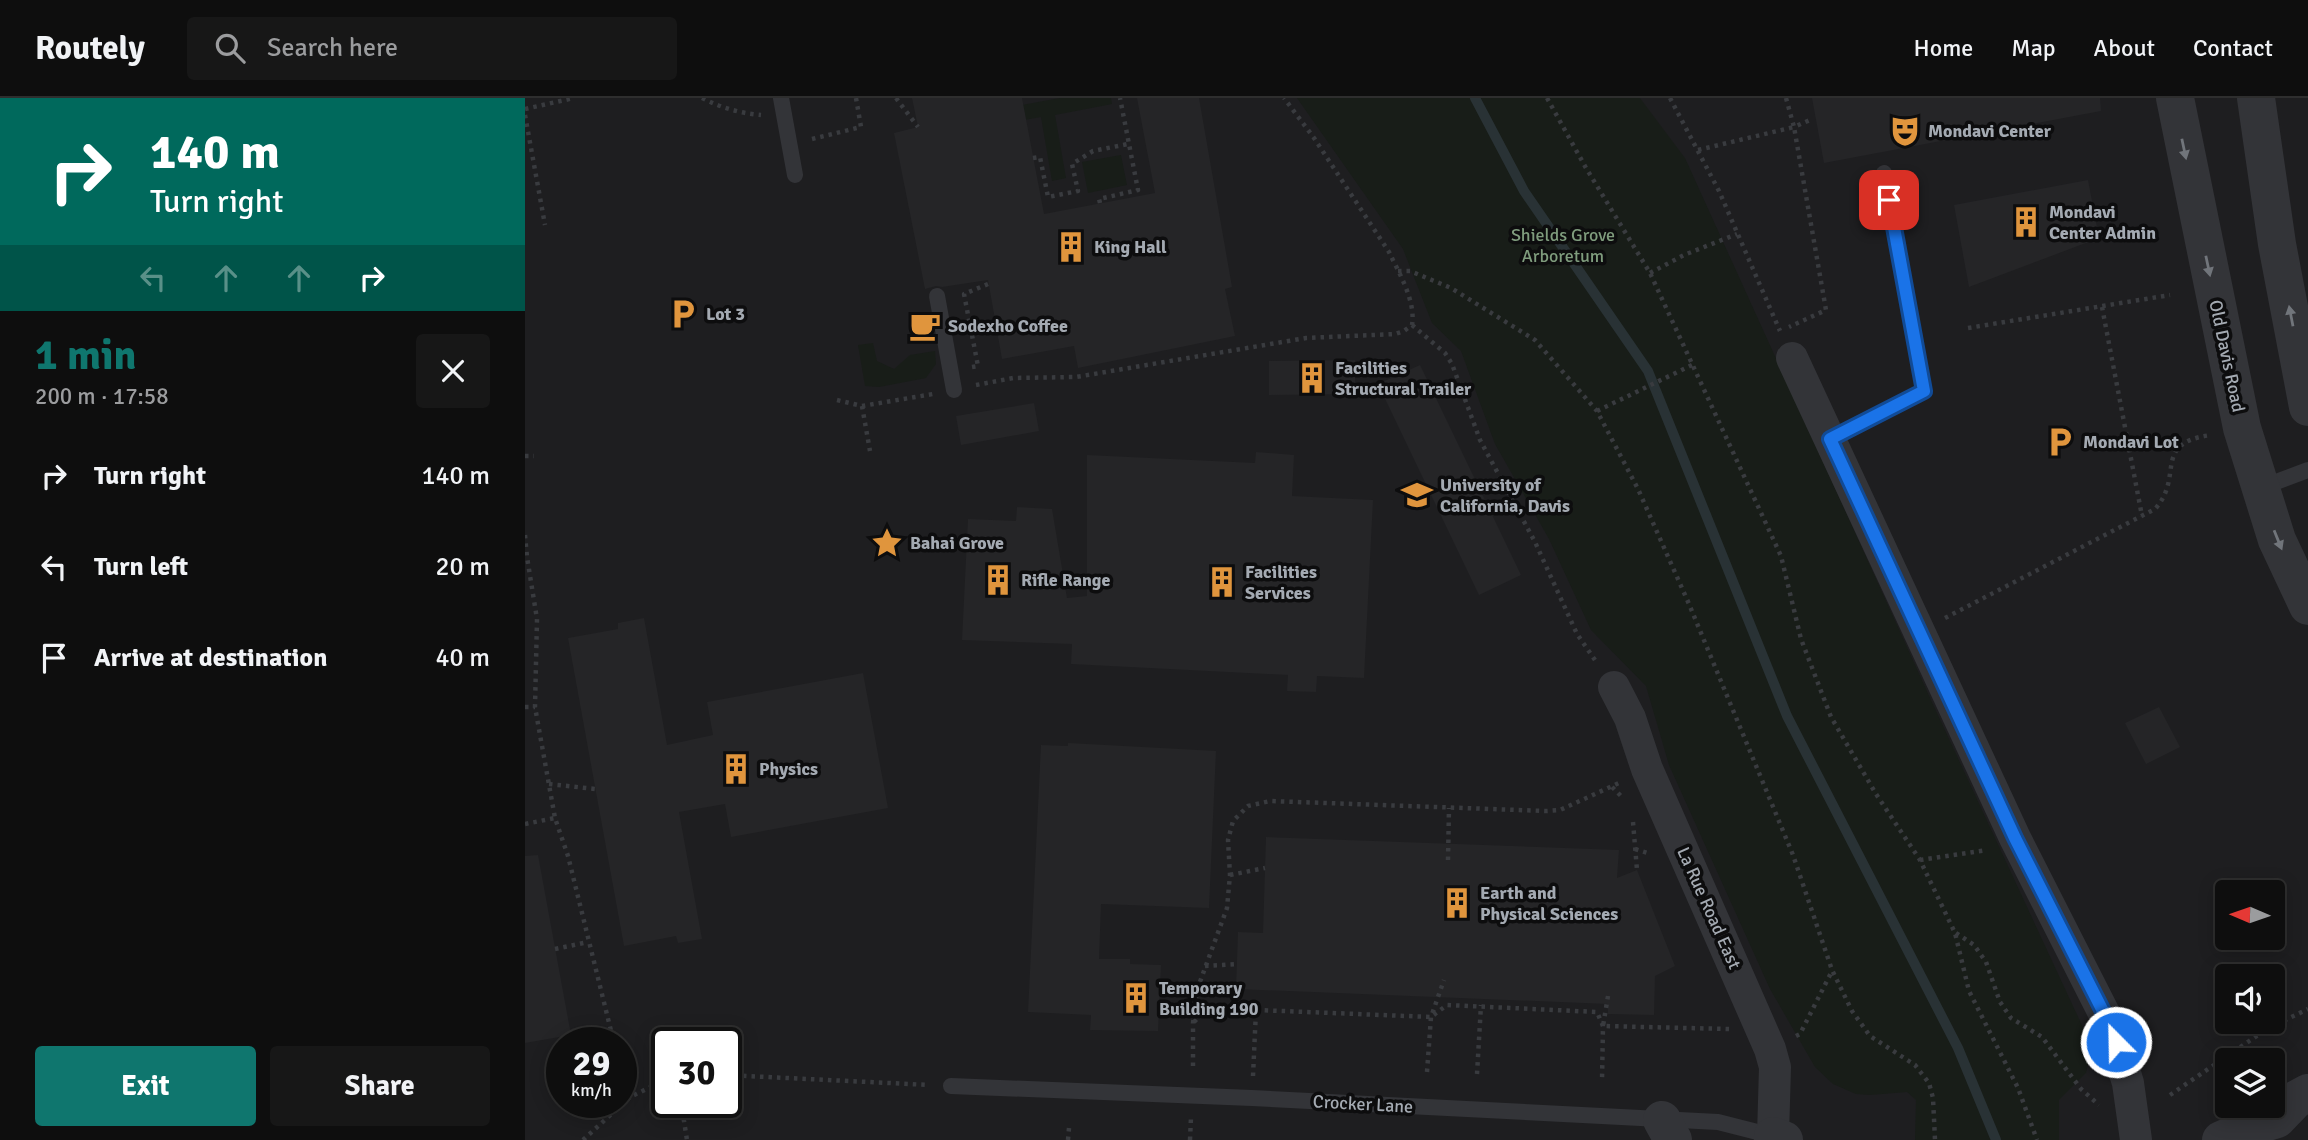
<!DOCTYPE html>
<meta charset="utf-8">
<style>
body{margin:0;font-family:Signika,sans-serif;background:#171717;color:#f1f3f6;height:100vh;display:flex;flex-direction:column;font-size:26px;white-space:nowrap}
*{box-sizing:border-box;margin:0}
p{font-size:23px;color:#9b9c9e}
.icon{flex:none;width:38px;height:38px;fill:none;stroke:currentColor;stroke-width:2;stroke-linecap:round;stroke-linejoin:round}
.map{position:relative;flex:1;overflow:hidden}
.sheet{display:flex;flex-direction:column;background:#0e0e0e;width:525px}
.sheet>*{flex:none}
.hud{background:#00695c;color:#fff;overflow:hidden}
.needle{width:46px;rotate:272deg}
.tools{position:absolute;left:1690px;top:782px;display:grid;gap:14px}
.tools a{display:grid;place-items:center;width:70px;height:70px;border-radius:7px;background:#0e0e0e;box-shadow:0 4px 18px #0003,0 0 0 2px #2e2e2e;font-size:35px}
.speed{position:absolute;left:21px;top:929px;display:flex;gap:14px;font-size:35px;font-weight:700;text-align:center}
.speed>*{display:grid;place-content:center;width:91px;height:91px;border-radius:50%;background:#0e0e0e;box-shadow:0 4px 18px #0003,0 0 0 2px #2e2e2e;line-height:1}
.speed small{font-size:18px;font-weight:400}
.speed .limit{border:4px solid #111;border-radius:10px;background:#fff;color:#111}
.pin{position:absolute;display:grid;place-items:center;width:60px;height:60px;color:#fff;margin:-30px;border-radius:14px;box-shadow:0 4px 10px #0006}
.me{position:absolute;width:77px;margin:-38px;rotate:337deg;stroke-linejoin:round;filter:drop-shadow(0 0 5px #0008)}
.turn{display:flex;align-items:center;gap:24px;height:147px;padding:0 35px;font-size:32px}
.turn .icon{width:91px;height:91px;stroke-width:2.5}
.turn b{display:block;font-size:49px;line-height:60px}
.lanes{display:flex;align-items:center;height:66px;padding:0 35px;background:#0003;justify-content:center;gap:35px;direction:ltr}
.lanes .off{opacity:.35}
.round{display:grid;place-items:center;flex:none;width:74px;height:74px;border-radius:7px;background:#171717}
.headline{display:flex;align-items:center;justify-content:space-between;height:119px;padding:0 35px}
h1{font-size:42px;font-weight:700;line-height:52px;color:#0f766e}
.action{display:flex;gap:14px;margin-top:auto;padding:14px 35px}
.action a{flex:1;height:80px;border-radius:7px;background:#0f766e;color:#fff;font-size:28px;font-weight:700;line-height:80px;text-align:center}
.action a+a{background:#171717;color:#f1f3f6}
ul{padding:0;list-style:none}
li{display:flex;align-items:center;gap:21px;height:91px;padding:0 35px}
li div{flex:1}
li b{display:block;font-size:26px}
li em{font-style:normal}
header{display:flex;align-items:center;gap:42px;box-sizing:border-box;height:98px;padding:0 35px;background:#0e0e0e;border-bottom:2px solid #2e2e2e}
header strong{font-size:33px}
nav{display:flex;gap:38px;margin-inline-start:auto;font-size:24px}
.search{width:490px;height:63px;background:#171717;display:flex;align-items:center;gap:18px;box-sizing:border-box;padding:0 24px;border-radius:7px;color:#9b9c9e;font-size:26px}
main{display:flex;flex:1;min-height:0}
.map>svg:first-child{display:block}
</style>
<header>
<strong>Routely</strong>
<div class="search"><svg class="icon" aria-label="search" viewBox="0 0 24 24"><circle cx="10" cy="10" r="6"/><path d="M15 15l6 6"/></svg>Search here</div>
<nav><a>Home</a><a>Map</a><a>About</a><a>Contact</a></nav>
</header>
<main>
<section class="sheet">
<div class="hud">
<div class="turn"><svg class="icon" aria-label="right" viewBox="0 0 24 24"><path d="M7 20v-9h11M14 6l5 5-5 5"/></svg><div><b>140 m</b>Turn right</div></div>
<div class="lanes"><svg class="icon off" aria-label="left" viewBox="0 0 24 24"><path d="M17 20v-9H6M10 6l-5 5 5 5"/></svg><svg class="icon off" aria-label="ahead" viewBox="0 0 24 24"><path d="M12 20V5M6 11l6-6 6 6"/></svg><svg class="icon off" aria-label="ahead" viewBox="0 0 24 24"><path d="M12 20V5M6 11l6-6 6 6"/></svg><svg class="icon" aria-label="right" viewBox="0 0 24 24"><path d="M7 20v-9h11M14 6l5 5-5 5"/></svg></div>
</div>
<div class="headline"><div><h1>1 min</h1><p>200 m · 17:58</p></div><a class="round"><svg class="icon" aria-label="close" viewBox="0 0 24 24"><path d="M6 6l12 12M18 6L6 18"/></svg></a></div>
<ul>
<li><svg class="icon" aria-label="right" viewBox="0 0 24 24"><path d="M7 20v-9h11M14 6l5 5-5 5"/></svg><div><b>Turn right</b></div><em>140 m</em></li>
<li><svg class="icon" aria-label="left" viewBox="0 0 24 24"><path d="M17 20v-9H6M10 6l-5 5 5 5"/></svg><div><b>Turn left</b></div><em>20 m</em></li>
<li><svg class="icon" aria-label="arrive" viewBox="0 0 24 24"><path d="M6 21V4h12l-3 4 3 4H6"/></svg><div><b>Arrive at destination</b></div><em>40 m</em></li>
</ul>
<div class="action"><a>Exit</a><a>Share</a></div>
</section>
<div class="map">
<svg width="1783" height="1042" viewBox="0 0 1783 1042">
<rect width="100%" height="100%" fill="#121213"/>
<path fill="#1e1e20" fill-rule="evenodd" d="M0 0H1783V1042H0ZM1703 794H1748V840H1703ZM1703 878H1748V924H1703ZM37 945H96V1004H37ZM142 945H201V1004H142ZM1703 962H1748V1008H1703Z"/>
<g fill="#181d18">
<polygon points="535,0 586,0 587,6 530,17 541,80 527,83 516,19 499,22 497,7"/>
<polygon points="772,0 1115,0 1160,60 1406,602 1567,949 1561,975 1534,1002 1534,1042 1390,1042 1391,1002 1382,994 1345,997 1331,996 1308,986 1290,969 1245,891 1144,667 1121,588 1066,532 1024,441 970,346 936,253 907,225 878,151"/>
<polygon points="596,57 602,87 563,95 557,64"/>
<polygon points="348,245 352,263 369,271 385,257 410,253 411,266 401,280 354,289 340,288 333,247"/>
</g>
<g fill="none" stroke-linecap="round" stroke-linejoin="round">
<polyline stroke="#293235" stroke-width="10" points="950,0 999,93 1123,273 1262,618 1433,950 1471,1042"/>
</g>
<g fill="#252527">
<polygon points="387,0 497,0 519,116 630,95 612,0 674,0 707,189 700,191 710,238 553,270 549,248 477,261 463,182 417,189 411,188 400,191 369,35 393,29"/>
<polygon points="1287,0 1575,0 1576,13 1299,65"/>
<polygon points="1563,82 1574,140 1444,189 1429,107"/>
<polygon points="830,262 830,296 744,297 744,263"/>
<polygon points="895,267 996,477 954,497 853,286"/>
<polygon points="509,305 514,333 436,347 431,318"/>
<polygon points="731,354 769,357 767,398 848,402 839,580 792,578 791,594 762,593 763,577 546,566 547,546 437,542 443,421 491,423 492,409 527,411 542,500 562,498 562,357 730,365"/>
<polygon points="119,520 142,647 188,637 182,604 338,575 363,710 206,739 200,706 154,714 177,841 153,845 151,838 99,848 43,540 93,531 93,525"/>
<polygon points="1634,609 1655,649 1621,666 1600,625"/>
<polygon points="543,645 691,653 684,810 576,806 574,861 605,861 605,866 636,867 633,933 565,932 566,917 503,914 516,647 543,648"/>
<polygon points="741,739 1094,752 1092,780 1112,772 1150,868 1130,878 1129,917 1083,916 1083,906 711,891 713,834 738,835"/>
<polygon points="13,757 46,937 0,945 0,758"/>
</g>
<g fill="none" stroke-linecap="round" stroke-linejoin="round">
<g stroke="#393b3f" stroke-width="4.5" stroke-dasharray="3.5 5" stroke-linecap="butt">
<path d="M177 0C197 10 214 15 236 17"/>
<polyline points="371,0 393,29"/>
<polyline points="1022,0 1061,70 1125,175 1256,458 1276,541 1306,619 1351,696 1395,762 1430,835 1444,893 1493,990 1512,1042"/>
<polyline points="1145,0 1194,93 1255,233"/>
<polyline points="1261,0 1269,29 1285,22"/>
<polyline points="0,11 49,0"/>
<polyline points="0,17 20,127"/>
<polyline points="287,41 336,29 331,0"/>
<polyline points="1173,52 1269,29 1301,212 1264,229"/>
<polyline points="508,60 515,59 523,99 553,93 547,66 568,53 603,46"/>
<polyline points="575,105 574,101 613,92 595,0"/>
<polyline points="873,173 885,173 926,190 1010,242 1072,313 1113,391 1164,506 1268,757 1307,872 1327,913 1345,938 1390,967 1404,985 1408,1000 1410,1042"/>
<polyline points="1125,175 1159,157 1212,136"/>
<polyline points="1577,209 1617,418"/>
<polyline points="887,227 920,255 927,266 955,342 1010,444 1052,536 1072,565"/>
<polyline points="1443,230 1645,197"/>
<polyline points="447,269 453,268 439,196 463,186"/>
<path d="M451 287 488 280 551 279 781 240 870 236 879 233 887 227C891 203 874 175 864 154L789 40 759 0"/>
<polyline points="312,302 337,308 408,296"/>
<polyline points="337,308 345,353"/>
<polyline points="1072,313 1167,267"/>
<polyline points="0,358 9,358"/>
<polyline points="0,437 2,459 12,521 10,609 30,720 43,758 89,945"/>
<path d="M1420 520 1630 411C1660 378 1626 345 1686 337"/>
<polyline points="0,609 10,609"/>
<polyline points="24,686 70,691"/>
<polyline points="1087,689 1099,701"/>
<polyline points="1108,724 1112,772"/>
<polyline points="0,726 30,720"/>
<polyline points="1110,751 1126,756"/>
<polyline points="923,762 924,710"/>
<polyline points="1395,762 1462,752"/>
<polyline points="705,777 740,770"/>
<polyline points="1431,835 1449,847 1461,864 1475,904 1486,920 1517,939 1556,991 1574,1007"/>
<polyline points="30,851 63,844"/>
<polyline points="680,868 712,866"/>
<polyline points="1083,898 1078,928 1204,931"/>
<polyline points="669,924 683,910 906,919 922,907 1072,914 1078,928 1077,983"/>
<polyline points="1271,938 1275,936 1307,873"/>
<polyline points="668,968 668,925 672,892 702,810 705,777 703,742 708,723 723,708 745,703 1021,713 1035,712 1094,685"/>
<polyline points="96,971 105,999"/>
<polyline points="902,974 906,919 919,882"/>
<polyline points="952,976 956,907"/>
<polyline points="201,977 404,987"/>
<polyline points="728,978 731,912"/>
<polyline points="1645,997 1742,931 1783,911"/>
<polyline points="156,1004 162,1042"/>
<polyline points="58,1042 105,999 142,981"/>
<polyline points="543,1042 544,1030"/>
<polyline points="665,1042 666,1019"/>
</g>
<g stroke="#333438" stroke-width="16">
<polyline points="256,0 270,77"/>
<polyline points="412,198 429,292"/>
<polyline points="1305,342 1399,293 1359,75"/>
<polyline points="1735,390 1783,372"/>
<polyline points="426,988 727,1000 1193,1024 1248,1038"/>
</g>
<g stroke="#333438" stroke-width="32">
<polyline points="1267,260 1490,740 1586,929 1603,985 1611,1042"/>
<polyline points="1089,589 1105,620 1122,671 1245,951 1250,969 1248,1038"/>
</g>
<g stroke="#333438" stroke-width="38">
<polyline points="1650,0 1717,330 1752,442 1783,508"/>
<polyline points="1731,0 1752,146 1783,309"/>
<polyline points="1137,1022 1148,1042"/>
<polyline points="1248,1042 1248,1038 1259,1042"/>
<polyline points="1696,1042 1723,1030 1752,1021 1770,1002 1783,995"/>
</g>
</g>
<defs><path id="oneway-solid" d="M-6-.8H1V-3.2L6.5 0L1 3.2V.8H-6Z" transform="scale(1.75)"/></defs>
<g fill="#71757b">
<use href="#oneway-solid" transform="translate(1659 51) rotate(78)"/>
<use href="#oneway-solid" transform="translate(1683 168) rotate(78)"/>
<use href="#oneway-solid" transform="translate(1766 218) rotate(-101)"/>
<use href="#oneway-solid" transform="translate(1753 442) rotate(68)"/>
</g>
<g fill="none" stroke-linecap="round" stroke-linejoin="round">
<defs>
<polyline id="route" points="1364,102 1399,293 1305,341 1490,740 1586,929 1591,944"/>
</defs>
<use href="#route" stroke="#114b97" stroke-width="18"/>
<use href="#route" stroke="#1a73e8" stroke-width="12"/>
</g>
<defs>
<symbol id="theatre-bare" viewBox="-9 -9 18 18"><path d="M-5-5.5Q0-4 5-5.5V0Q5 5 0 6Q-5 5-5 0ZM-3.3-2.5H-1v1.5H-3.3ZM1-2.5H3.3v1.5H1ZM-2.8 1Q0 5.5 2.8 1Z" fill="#e0953d" stroke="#0d0d0e" stroke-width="2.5" paint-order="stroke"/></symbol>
<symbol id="building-bare" viewBox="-9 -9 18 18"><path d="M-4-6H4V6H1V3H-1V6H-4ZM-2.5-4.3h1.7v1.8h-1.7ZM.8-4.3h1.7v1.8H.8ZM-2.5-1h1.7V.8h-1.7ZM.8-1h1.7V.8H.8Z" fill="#e0953d" stroke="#0d0d0e" stroke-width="2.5" paint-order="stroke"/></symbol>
<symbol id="parking-bare" viewBox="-9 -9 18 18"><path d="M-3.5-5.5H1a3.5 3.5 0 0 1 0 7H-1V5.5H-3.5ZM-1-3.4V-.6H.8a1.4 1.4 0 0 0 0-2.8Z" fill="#e0953d" stroke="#0d0d0e" stroke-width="2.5" paint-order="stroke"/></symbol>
<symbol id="cafe-bare" viewBox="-9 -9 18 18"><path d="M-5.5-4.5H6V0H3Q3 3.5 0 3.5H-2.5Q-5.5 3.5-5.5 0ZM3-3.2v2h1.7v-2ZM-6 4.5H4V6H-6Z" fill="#e0953d" stroke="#0d0d0e" stroke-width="2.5" paint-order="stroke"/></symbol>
<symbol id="university-bare" viewBox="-9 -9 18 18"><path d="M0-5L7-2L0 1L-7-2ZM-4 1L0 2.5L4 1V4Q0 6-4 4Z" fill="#e0953d" stroke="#0d0d0e" stroke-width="2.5" paint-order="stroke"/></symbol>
<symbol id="sight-bare" viewBox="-9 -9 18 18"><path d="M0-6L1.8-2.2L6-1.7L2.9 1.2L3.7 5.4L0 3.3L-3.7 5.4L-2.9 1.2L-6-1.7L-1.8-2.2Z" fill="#e0953d" stroke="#0d0d0e" stroke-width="2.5" paint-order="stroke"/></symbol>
</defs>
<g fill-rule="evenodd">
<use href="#theatre-bare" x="1358" y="11" width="44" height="44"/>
<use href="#building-bare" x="1479" y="102" width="44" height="44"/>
<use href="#building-bare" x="524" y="127" width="44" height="44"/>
<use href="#parking-bare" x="136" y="194" width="44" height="44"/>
<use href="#cafe-bare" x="378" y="206" width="44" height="44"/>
<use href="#building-bare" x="765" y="258" width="44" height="44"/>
<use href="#parking-bare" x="1513" y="322" width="44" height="44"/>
<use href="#university-bare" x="870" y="375" width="44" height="44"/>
<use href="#sight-bare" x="340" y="423" width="44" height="44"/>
<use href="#building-bare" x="451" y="460" width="44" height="44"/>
<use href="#building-bare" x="675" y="462" width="44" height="44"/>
<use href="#building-bare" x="189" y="649" width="44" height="44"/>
<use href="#building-bare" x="910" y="783" width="44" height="44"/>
<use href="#building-bare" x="589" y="878" width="44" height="44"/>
</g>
<g text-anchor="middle" stroke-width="7" stroke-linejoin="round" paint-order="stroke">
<g font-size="18" font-weight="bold" fill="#a4aab2" stroke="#0d0d0e" text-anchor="start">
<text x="1403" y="39">Mondavi Center</text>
<text x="1524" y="120">Mondavi<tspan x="1524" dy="21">Center Admin</tspan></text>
<text x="569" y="155">King Hall</text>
<text x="181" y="222">Lot 3</text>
<text x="423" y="234">Sodexho Coffee</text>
<text x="810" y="276">Facilities<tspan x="810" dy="21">Structural Trailer</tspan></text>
<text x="1558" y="350">Mondavi Lot</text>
<text x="915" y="393">University of<tspan x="915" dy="21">California, Davis</tspan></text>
<text x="385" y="451">Bahai Grove</text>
<text x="720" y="480">Facilities<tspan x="720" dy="21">Services</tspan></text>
<text x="496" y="488">Rifle Range</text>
<text x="234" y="677">Physics</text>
<text x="955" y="801">Earth and<tspan x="955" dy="21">Physical Sciences</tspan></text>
<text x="634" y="896">Temporary<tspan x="634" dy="21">Building 190</tspan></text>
</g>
<g font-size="18" fill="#7f9c7d" stroke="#0d0d0e">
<text x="1038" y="143">Shields Grove<tspan x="1038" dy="21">Arboretum</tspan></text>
</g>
<g font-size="18" fill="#a4aab2" stroke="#0d0d0e">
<text transform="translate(1702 258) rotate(78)" y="6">Old Davis Road</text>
<text transform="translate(1184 810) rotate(66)" y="6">La Rue Road East</text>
<text transform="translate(838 1006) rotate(3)" y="6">Crocker Lane</text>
</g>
</g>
</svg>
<div class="tools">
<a><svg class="needle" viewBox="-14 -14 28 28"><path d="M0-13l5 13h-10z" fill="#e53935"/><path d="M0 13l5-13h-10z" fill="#9b9c9e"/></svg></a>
<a><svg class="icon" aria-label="sound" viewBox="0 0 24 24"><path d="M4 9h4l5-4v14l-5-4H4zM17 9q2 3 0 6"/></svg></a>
<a><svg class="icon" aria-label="layers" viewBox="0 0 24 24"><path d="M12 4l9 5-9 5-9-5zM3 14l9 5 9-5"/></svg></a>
</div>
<div class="speed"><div>29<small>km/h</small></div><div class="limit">30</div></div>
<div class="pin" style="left:1364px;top:102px;background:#d93025"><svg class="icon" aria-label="arrive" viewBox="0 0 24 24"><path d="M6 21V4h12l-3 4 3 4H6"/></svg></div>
<svg class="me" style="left:1591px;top:944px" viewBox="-20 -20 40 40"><circle r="17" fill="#1a73e8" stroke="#fff" stroke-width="3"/><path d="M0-11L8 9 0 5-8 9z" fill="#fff"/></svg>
</div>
</main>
